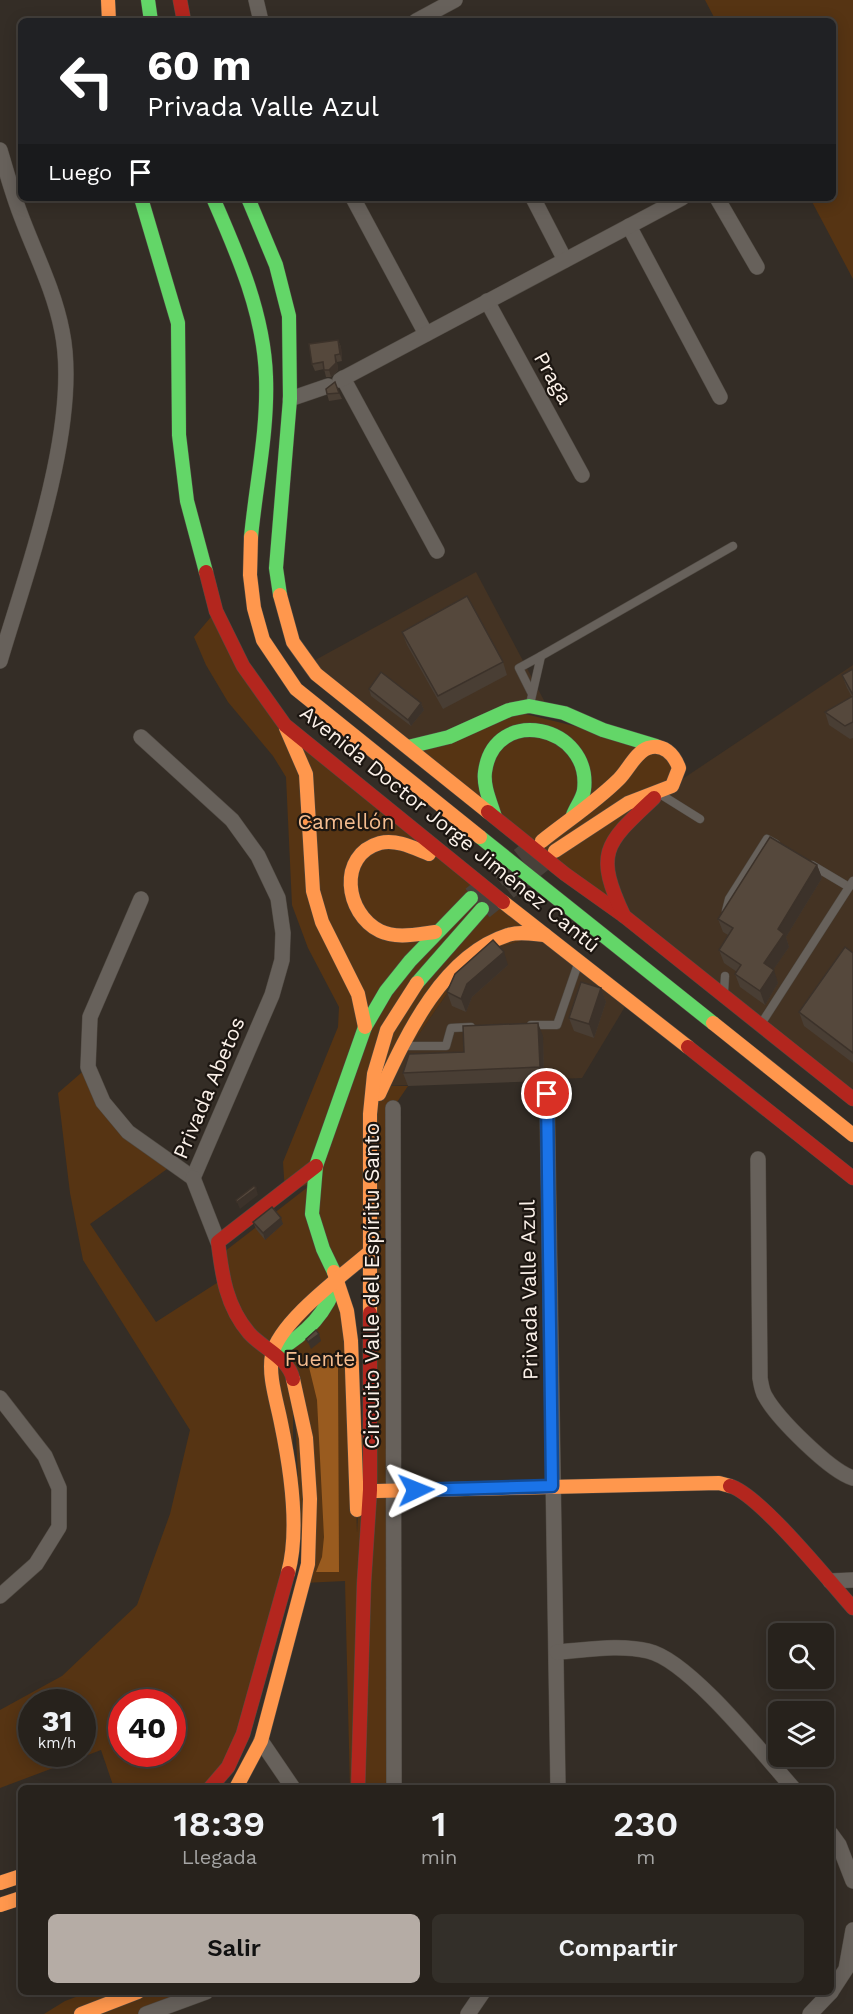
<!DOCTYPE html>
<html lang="es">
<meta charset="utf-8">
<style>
body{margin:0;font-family:"Work Sans",sans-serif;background:#332f29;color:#f1f3f6;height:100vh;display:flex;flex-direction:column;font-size:22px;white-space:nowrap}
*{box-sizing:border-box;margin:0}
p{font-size:20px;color:#a4a4a3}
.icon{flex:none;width:33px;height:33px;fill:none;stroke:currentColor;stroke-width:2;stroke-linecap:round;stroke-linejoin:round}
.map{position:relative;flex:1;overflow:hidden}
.details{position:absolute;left:18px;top:1785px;width:816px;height:210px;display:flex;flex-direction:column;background:#27221c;border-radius:9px;box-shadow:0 3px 15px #0003,0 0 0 2px #433f3b}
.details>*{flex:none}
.guide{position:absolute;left:18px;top:18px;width:818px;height:183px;border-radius:9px;box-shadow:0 3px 15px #0003,0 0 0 2px #433f3b;background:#202124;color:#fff;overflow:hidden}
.fabs{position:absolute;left:768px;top:1623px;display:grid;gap:12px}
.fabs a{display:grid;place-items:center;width:66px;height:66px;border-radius:9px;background:#27221c;box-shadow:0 3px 15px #0003,0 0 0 2px #433f3b;font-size:30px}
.speed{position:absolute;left:18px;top:1689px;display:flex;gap:12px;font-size:30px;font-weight:700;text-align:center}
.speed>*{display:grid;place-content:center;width:78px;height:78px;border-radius:50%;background:#27221c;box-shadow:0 3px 15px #0003,0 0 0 2px #433f3b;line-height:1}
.speed small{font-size:15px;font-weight:400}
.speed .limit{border:9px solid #d22;background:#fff;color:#111}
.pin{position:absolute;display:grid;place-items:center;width:51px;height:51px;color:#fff;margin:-26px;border:3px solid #fff;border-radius:50%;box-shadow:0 2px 6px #0007}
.me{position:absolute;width:66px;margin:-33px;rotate:88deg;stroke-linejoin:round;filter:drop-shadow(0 0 4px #0008)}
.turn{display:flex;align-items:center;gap:21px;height:126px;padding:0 30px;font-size:27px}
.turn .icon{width:78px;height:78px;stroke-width:2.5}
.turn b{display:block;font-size:42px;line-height:51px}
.then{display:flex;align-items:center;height:57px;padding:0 30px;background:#0003;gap:12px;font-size:22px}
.eta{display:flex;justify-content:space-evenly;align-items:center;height:102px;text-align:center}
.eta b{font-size:36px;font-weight:600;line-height:42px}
.cta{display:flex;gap:12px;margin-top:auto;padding:12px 30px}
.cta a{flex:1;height:69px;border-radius:9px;background:#b5aca5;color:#111;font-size:24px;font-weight:600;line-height:69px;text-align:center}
.cta a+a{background:#332f29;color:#f1f3f6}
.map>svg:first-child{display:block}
</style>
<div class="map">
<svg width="853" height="2014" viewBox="0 0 853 2014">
<rect width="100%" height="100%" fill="#342d26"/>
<g fill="#443323">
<polygon points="476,572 548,708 408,747 308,664"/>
<polygon points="853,665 853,1098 624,916 607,880 616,835 672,786"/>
<polygon points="545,935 629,1000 582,1078 383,1086 475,953"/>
</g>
<g fill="#563413" fill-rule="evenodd">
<polygon points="705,0 853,0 853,279 810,198 832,198 832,21 716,21"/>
<path d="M216 611 285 725 469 874 482 909H512L545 935 475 953 383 1086H408L393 1108 394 1788H350L345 1581 303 1583 293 1373V1533L243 1734 210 1788H114L101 1750 0 1788V1710L62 1676 137 1605 170 1514 190 1430 83 1260 70 1193 58 1093 88 1067 103 1102 174 1164 90 1224 156 1322 223 1279 220 1255 313 1183 285 1192 283 1162 338 1027 339 1007 308 948 292 905 286 777 273 756 228 702 206 665 194 637ZM372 1251 357 1533 351 1341 338 1279ZM32 1702H82V1754H32ZM122 1702H172V1754H122Z"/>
<polygon points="509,710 664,748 679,768 607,856 623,916 408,747"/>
<polygon points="89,1992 206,1992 146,2014 44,2014 65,2001"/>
</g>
<polygon fill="#995b1f" points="317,1358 332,1358 338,1366 339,1572 316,1572 322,1557 324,1537 317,1400 308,1363"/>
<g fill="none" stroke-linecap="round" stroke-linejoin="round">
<g stroke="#48413a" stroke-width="21" stroke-dasharray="21 10" stroke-linecap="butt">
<polyline points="472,897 542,841"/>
<polyline points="483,909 555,851"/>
</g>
<defs>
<g id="lane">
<polyline points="541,656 733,546"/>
<polyline points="530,704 541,656 519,668 532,694"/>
<polyline points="660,794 700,819"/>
<polyline points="812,865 849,887"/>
<polyline points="726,911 729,899 767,839 776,844"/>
<polyline points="724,992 725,976"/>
<polyline points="761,1024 853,881"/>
<polyline points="531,1025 557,1025 578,964"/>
<polyline points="407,1046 446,1046 451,1028 471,1027"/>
</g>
<g id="street">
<polyline points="256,0 261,21"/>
<polyline points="416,21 455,0"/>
<path d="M0 150C5 167 10 185 16 202 31 246 53 285 62 331 81 424 27 570 0 661"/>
<polyline points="353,198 426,334"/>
<polyline points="533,198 565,260"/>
<polyline points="717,198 757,267"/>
<polyline points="629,226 720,397"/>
<polyline points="487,301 582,475"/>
<polyline points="343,378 437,551"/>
<polyline points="340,380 682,198"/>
<polyline points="290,399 328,386"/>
<polyline points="141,737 232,820 258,856 278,898 283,933 282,960 272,995 193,1178"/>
<polyline points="141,899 90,1017 88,1067 103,1102 128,1132 193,1178"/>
<polyline points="547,1093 558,1788"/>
<polyline points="393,1108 394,1788"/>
<path d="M758 1159 760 1378C761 1384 762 1391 765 1396 777 1418 830 1471 853 1478"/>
<polyline points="193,1178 218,1242"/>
<polyline points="0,1398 45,1456 59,1488 59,1527 36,1564 0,1596"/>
<polyline points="830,1581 853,1580"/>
<path d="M557 1652C587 1650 619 1644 648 1651 689 1660 763 1754 793 1788"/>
<polyline points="261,1741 293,1788"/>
<polyline points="831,1834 839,1845 853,1881"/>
<polyline points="831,1992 846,1969 853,1930"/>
<polyline points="146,2014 206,1992"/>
<polyline points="468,2014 483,1992"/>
<polyline points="810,2014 831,1992"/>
</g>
<g id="fast">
<polyline points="148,0 151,21"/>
<polyline points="141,198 178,323 179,435 187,501 206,572"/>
<path d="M213 198C238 255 264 314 266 377 268 431 256 484 251 537"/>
<polyline points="248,198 276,265 289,316 290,399 276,568 280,595"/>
<polyline points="408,747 449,737 509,710 529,706 564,713 603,730 656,746"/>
<path d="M495 817C491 803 483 787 485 772 494 704 592 725 584 790 583 798 576 807 573 815"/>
<polyline points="480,837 713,1023"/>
<polyline points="417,983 482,909"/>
<polyline points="334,1272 323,1249 312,1214 316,1166 365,1027 386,991 410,961 471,898"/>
<path d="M277 1351C307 1333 327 1313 338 1279"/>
</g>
<g id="slow">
<polyline points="108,0 109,21"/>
<polyline points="251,537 250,575 254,608 263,640 296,689 480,837"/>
<polyline points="280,595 293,642 316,674 488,812"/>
<polyline points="286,728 306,774 313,891 322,922 358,994 365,1027"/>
<path d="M542 841C567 821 596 802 619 779 628 770 636 752 648 748 663 743 674 754 679 768L672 786 628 803 555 851"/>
<path d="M429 854C414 848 397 839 380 843 337 855 345 914 380 931 396 939 418 934 435 932"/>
<polyline points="503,902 688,1047"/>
<polyline points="713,1023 853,1135"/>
<path d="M379 1094C406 1036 442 956 508 935 519 931 533 934 545 935"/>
<polyline points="334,1272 347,1311 351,1341 357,1510"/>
<polyline points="370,1313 370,1114 374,1074 387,1030 417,983"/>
<polyline points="376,1491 719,1483 730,1486"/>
<path d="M288 1573C300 1530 290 1466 281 1423 277 1402 268 1376 272 1355 279 1321 346 1273 372 1250"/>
<polyline points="236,1788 261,1741 308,1564 310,1499 306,1438 293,1379"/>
<polyline points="0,1883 21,1876"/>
<polyline points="0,1905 21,1898"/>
<polyline points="81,2014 138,1992"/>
</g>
<g id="jam">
<polyline points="180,0 184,21"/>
<polyline points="206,572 216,611 243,666 285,725 503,902"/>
<polyline points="488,812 565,874 624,916 853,1099"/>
<path d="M624 916C594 852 605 844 654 798"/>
<polyline points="688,1047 853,1178"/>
<path d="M293 1379C289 1358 262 1348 249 1333 226 1306 222 1275 218 1242L316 1166"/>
<path d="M730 1486C759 1494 829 1581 853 1608"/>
<polyline points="210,1788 228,1767 243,1734 288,1573"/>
<polyline points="358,1788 364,1583 370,1490 370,1313"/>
</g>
</defs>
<use href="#lane" stroke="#504a43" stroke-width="9"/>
<use href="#street" stroke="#504a43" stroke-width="16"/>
<use href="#fast" stroke="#504a43" stroke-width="15"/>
<use href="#slow" stroke="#504a43" stroke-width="15"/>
<use href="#jam" stroke="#504a43" stroke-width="15"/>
<use href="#lane" stroke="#67615b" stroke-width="8"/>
<use href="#street" stroke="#67615b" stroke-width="15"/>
<use href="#fast" stroke="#63d668" stroke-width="14"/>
<use href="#slow" stroke="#ff974d" stroke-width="14"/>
<use href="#jam" stroke="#b3261e" stroke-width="14"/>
</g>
<g fill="#493e34">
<polygon points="338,340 341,347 342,361 337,362 338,370 331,377 326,377 324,369 315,371 312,364"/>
<polygon points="339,393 342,399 329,401 327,394"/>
<polygon points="402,632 503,662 507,675 443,709 407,645"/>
<polygon points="853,669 853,738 850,739 829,725 825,712 852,697 847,688 842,675"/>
<polygon points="369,689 421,703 424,710 411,726 371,696"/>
<polygon points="817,865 822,878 786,937 789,947 773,970 778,983 765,1005 740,987 735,974 737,972 724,963 719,950 728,935 723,932 718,919"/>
<polygon points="853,953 853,1063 804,1026 799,1012"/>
<polygon points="508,965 472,997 466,1012 452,1006 447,992"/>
<polygon points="601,988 606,1002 594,1038 574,1031 569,1018"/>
<polygon points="543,1036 544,1081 408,1086 403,1073 464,1052"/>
<polygon points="253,1222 283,1224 265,1240 256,1229"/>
</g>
<g fill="#3c322a">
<polygon points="338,340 341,347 342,361 340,354"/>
<polygon points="335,355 337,362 338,370 331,377 329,370"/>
<polygon points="421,703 424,710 411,726 408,720"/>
<polygon points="817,865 822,878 786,937 789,947 769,976 764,963 778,929"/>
<polygon points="504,952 508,965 472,997 466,1012 461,999 467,984"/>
<polygon points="774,970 778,983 765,1005 760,991"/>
<polygon points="601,988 606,1002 594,1038 589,1024"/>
<polygon points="538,1023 543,1036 544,1081 540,1067"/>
<polygon points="256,1188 258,1195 240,1209 237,1202"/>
<polygon points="281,1218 283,1224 265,1240 263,1233"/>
<polygon points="319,1334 321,1341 311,1349 308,1342"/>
</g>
<g fill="#55483c" stroke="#3c322a" stroke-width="1.5">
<polygon points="338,340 340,354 335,355 336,363 329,370 324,370 323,362 312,364 309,344"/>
<polygon points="335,382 339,393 327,394 326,389"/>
<polygon points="467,596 503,662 438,696 402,632"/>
<polygon points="853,669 853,695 842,675"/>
<polygon points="381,672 421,703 408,720 369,689"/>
<polygon points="853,696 853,722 845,726 825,712"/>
<polygon points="770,837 817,865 778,929 784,934 764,963 774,970 760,991 735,974 741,965 719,950 733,928 718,919"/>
<polygon points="493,940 504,952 467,984 461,999 447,992 455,974"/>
<polygon points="845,947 853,953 853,1053 799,1012"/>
<polygon points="581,982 601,988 589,1024 569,1018"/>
<polygon points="538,1023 540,1067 403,1073 409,1054 464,1052 463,1026"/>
<polygon points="254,1186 256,1188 237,1202 236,1200"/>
<polygon points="272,1207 281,1218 263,1233 253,1222"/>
<polygon points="316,1330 319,1334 308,1342 306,1339"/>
</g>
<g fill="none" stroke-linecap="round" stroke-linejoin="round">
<defs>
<polyline id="route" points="416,1490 552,1486 547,1094"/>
</defs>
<use href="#route" stroke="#114b97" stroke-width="15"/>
<use href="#route" stroke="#1a73e8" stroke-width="10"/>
</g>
<g text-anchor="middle" stroke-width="4.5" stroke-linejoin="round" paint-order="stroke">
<g font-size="21" fill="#fbf1e9" stroke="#1c1611">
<text transform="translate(553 378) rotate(61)" y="7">Praga</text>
<text transform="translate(450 829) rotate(39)" y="7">Avenida Doctor Jorge Jiménez Cantú</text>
<text transform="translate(209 1088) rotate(-67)" y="7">Privada Abetos</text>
<text transform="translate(372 1286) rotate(-90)" y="7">Circuito Valle del Espíritu Santo</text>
<text transform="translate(529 1290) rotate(-91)" y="7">Privada Valle Azul</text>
</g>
<g font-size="21" fill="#f5bd90" stroke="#1c1611">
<text x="346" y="829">Camellón</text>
<text x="320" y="1366">Fuente</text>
</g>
</g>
</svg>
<div class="fabs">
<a><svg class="icon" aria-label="search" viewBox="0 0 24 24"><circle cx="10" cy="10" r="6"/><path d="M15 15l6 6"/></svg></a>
<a><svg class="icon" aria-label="layers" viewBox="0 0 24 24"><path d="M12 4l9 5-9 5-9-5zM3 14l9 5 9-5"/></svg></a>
</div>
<div class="speed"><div>31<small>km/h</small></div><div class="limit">40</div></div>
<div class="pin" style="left:547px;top:1094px;background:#d93025"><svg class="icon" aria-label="arrive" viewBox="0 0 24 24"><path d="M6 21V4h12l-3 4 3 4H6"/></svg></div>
<svg class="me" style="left:416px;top:1490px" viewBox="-20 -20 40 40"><path d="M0-17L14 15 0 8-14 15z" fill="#1a73e8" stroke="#fff" stroke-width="4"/></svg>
<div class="guide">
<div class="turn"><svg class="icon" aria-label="left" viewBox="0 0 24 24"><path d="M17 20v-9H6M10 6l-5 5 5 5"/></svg><div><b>60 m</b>Privada Valle Azul</div></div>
<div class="then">Luego<svg class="icon" aria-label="arrive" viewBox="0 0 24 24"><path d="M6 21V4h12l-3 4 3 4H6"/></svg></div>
</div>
<section class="details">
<div class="eta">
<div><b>18:39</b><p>Llegada</p></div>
<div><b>1</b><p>min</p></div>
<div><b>230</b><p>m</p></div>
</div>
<div class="cta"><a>Salir</a><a>Compartir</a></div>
</section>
</div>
